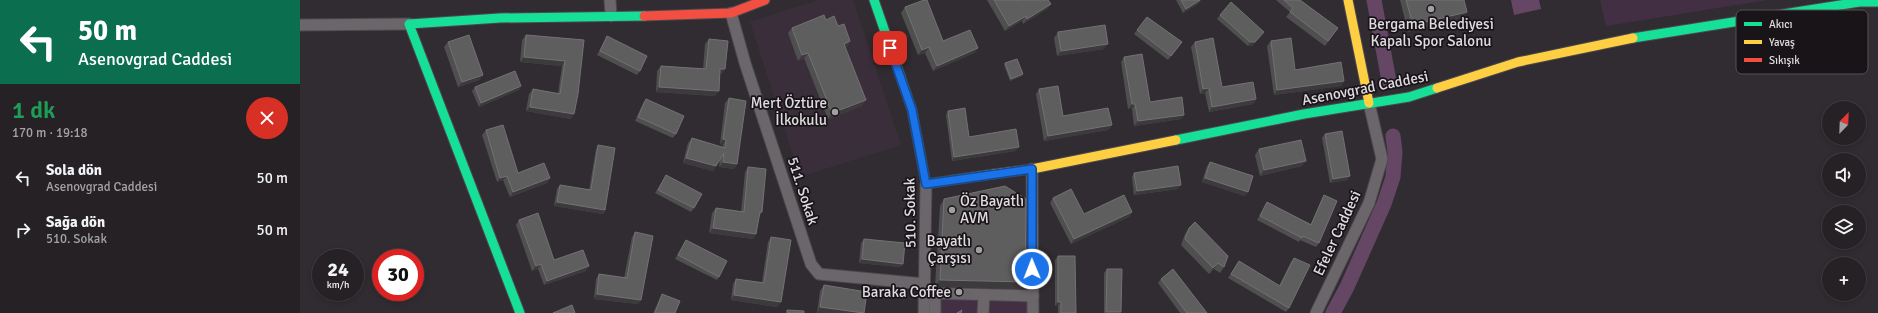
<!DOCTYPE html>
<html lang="tr">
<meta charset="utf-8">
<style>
body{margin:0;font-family:Signika,sans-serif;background:#312e32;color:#f1f3f6;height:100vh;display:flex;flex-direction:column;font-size:15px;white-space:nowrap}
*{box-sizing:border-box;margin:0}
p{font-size:13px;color:#a3a3a7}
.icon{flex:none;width:22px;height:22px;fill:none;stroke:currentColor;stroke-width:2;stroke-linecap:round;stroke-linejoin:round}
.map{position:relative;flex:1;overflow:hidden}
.drawer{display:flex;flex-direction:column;background:#252125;width:300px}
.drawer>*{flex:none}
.guide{background:#0b6e4f;color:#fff;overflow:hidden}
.needle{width:26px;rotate:23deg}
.tools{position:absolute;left:1522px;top:101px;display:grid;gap:8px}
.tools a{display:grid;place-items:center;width:44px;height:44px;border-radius:50%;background:#252125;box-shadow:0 2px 6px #0003,0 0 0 1px #423e42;font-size:20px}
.speed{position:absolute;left:12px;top:249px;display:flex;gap:8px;font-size:20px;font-weight:700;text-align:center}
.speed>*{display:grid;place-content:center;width:52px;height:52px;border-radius:50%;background:#252125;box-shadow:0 2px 6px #0003,0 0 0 1px #423e42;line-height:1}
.speed small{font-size:10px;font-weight:400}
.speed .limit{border:6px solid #d22;background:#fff;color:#111}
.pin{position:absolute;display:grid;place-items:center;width:34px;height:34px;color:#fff;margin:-17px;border-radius:8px;box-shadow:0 2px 6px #0006}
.me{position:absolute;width:44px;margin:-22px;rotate:359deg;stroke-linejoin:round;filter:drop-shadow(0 0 3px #0008)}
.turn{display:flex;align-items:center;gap:14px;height:84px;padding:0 12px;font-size:18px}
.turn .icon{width:52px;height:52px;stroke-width:2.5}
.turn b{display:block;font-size:28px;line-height:34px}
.round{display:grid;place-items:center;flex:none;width:42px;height:42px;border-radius:21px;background:#312e32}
.summary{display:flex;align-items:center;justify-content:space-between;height:68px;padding:0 12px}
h1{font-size:24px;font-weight:600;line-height:30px;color:#1e9e55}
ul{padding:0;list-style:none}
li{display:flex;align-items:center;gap:12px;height:52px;padding:0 12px}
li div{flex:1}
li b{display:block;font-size:15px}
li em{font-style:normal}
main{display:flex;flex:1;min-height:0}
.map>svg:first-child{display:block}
</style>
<main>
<section class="drawer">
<div class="guide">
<div class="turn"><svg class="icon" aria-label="left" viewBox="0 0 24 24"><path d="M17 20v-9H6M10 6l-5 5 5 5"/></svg><div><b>50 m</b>Asenovgrad Caddesi</div></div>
</div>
<div class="summary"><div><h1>1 dk</h1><p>170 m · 19:18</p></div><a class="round" style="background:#d93025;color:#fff"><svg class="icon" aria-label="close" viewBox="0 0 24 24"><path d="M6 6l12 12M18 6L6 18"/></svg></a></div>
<ul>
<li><svg class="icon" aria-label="left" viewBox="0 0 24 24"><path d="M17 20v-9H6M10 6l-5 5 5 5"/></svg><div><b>Sola dön</b><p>Asenovgrad Caddesi</p></div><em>50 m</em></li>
<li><svg class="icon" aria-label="right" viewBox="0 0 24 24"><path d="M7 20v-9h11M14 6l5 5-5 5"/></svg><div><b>Sağa dön</b><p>510. Sokak</p></div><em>50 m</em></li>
</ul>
</section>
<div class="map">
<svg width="1578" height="313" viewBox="0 0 1578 313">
<rect width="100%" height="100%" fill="#312c31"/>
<polygon fill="#3a2e3a" points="518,0 553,0 601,145 500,177 450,22"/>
<g fill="#432f43">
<polygon points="1300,0 1467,0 1306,26"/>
<polygon points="625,293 733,296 733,313 624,313"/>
</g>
<polygon fill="#654765" points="1211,0 1239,0 1241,9 1214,15"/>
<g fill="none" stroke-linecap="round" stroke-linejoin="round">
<g stroke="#654765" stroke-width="15">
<polyline points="1074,0 1089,81"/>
<polyline points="1033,313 1047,287 1084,204 1093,177 1095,152 1093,136"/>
</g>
<defs>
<g id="street">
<polyline points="310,0 311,16"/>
<polyline points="431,13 445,63 511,264 519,274 625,284"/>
<polyline points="0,25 109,24"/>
<polyline points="732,169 733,313"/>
<polyline points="625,293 733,296"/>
<polyline points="624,313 626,184"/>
<polyline points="635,313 635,294"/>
<polyline points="683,313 684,295"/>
<polyline points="1016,313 1069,203 1082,159 1069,103"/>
</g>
<g id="fast">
<polyline points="574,0 612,110 626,184 694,174"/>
<polyline points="1333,38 1559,2 1578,2"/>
<polyline points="876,140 1004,114 1109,97 1137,88"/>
<polyline points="220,313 109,24 200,18 344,16"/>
</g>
<g id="slow">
<polyline points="1048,0 1069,103"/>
<polyline points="1137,88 1218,62 1333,38"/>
<polyline points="694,174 732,169 876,140"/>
</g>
<polyline id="jam" points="344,16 431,13 465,0"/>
</defs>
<use href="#street" stroke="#4d484d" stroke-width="13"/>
<use href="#fast" stroke="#4d484d" stroke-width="11"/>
<use href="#slow" stroke="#4d484d" stroke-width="11"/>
<use href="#jam" stroke="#4d484d" stroke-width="11"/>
<use href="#street" stroke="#6a666a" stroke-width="11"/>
<use href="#fast" stroke="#16e098" stroke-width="9"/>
<use href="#slow" stroke="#ffcf43" stroke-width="9"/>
<use href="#jam" stroke="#f24e42" stroke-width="9"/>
</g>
<g fill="#4f4f4f">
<polygon points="687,0 716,0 717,1 751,4 747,9 723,24 722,21 705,31"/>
<polygon points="876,0 901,0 898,4 883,13"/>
<polygon points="976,0 1000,0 1038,28 1025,46 986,17 990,12"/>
<polygon points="1100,0 1164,0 1167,12 1162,18 1108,32"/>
<polygon points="605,7 643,41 678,48 674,53 633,71 625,53 618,55 601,13"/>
<polygon points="920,15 964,32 952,46 948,46 917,19"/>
<polygon points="847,17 882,42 868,60 834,34"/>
<polygon points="526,20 538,26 550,41 547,47 545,47 562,106 528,119 504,58 498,61 488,33 492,28"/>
<polygon points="758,32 804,49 757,56 754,38"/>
<polygon points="226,35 284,40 271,119 226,111 229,94 233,89 258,93 262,66 220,62 222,40"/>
<polygon points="307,36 340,71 337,75 297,55 305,40"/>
<polygon points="409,39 422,74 420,74 415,96 356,92 357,71 361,66 403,69 405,44"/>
<polygon points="971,41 995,70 1044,81 1041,86 974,95 967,46"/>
<polygon points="148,42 183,75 179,80 158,87 144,47"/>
<polygon points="895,42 922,87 956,99 953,104 909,112 905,93 900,94 891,47"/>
<polygon points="824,57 850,102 884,115 881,119 834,126 832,109 828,109 821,62"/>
<polygon points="705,63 723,74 722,76 710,81 704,65"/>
<polygon points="175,87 219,90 179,107 172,91"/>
<polygon points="739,89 763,116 812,125 808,130 744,141 736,94"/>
<polygon points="429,98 437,164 434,169 419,167 420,159 413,171 383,163 388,143 392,138 422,147 423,145 420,144 425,103"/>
<polygon points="346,99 376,134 373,138 335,121 343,103"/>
<polygon points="648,111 669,137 716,151 652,161 646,115"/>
<polygon points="186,130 218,173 250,178 247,183 210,197 203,180 197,182 182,135"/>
<polygon points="1025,134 1050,176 1047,180 1030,183 1022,138"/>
<polygon points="298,145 305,210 303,214 254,206 257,189 260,185 289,190 296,149"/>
<polygon points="959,149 1002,166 960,176 955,155"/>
<polygon points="910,162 945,196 902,182 907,166"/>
<polygon points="448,167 462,212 459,216 456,234 453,239 409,233 412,213 416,208 441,212 445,172"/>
<polygon points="834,173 878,189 834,195 832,177"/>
<polygon points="366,175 394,208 391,212 355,193"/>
<polygon points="1024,195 1019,243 1016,247 1000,240 999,242 957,220 967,202 1011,224 1022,199"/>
<polygon points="753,198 784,214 832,212 829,217 771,244 750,203"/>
<polygon points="644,199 725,282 720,289 635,286 640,206"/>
<polygon points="219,220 254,260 286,271 244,285 238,269 232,271 216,225"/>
<polygon points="889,228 924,267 920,273 914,269 909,274 881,245 885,234"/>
<polygon points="335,232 341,300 338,304 294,299 296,279 299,274 324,278 332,237"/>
<polygon points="471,237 477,307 431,300 433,284 436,279 462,282 468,242"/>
<polygon points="564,239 603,264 600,267 559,263 561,243"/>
<polygon points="386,240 419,277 417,280 375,259"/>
<polygon points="758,256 776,313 758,313 758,306 755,306 755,260"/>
<polygon points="994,258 989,308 986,312 928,278 939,261 979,286 991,262"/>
<polygon points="807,269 820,313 804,313 804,273"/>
<polygon points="861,279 907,313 880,313 858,283"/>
<polygon points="524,285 564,313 517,313 520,291"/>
<polygon points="362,294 375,313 353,313 360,298"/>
</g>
<g fill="#3c3a3c">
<polygon points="901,0 898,4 883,13 886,9"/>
<polygon points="751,4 747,9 723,24 727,19"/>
<polygon points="1167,12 1162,18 1108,32 1113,25"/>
<polygon points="726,16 722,21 705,31 709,26"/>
<polygon points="964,32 952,46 948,46 950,42"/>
<polygon points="550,41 547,47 540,49 544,44"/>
<polygon points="808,44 804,49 757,56 761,51"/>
<polygon points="629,47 625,53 618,55 622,50"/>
<polygon points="678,48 674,53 633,71 637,66"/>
<polygon points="508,53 504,58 498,61 502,55"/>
<polygon points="224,57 265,61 262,66 220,62"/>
<polygon points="420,69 425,69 422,74 417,74"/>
<polygon points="723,74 722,76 710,81 711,79"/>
<polygon points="183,75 179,80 158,87 162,82"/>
<polygon points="1044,81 1041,86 974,95 977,90"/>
<polygon points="221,86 219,90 179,107 181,103"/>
<polygon points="359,87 419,91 415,96 356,92"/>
<polygon points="909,88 905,93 900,94 903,89"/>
<polygon points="956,99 953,104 909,112 912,107"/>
<polygon points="566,100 562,106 528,119 532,113"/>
<polygon points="832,104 835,104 832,109 828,109"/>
<polygon points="230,107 274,114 271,119 226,111"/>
<polygon points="884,115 881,119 834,126 838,121"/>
<polygon points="812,125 808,130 744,141 748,136"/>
<polygon points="423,139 426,140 423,145 420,144"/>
<polygon points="719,147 716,151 652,161 654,157"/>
<polygon points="386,158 416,166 413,171 383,163"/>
<polygon points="1006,161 1002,166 960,176 964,170"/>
<polygon points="423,162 437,164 434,169 419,167"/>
<polygon points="207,176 203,180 197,182 200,178"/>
<polygon points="1050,176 1047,180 1030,183 1033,179"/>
<polygon points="250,178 247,183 210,197 213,192"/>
<polygon points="905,178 948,192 945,196 902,182"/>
<polygon points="881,185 878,189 834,195 837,191"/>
<polygon points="257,202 305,210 303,214 254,206"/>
<polygon points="832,212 829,217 771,244 774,239"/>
<polygon points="413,228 456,234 453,239 409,233"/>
<polygon points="562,259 603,264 600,267 559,263"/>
<polygon points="918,263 914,269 909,274 913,268"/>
<polygon points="241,264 238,269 232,271 236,266"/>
<polygon points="289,266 286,271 244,285 247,281"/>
<polygon points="640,280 725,282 720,289 635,286"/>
<polygon points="297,294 341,300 338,304 294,299"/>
<polygon points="434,295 481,302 477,307 431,300"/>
<polygon points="758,302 761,302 758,306 755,306"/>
<polygon points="520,307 560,313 517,313"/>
<polygon points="806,312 821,312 820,313 805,313"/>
</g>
<g fill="#5f5e5f" stroke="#737173">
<polygon points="624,0 627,0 643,41 670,30 678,48 637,66 629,47 622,50 605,7"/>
<polygon points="694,0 716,0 717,1 719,0 748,0 751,4 727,19 726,16 709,26"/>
<polygon points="881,0 900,0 886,9"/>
<polygon points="984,0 1000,0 1038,28 1028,41 990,12 993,8"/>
<polygon points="1106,0 1164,0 1167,12 1113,25"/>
<polygon points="931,2 964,32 955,42 950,42 920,15"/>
<polygon points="524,15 526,20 534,16 538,26 544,24 550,41 544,44 566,100 532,113 508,53 502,55 492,28"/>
<polygon points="847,17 882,42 871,56 837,30"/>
<polygon points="805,25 808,44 761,51 758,32"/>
<polygon points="169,35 183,75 162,82 148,42"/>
<polygon points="226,35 284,40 278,94 274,114 230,107 233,89 260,94 265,61 224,57"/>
<polygon points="307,36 347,56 340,71 300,51"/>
<polygon points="913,38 922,87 953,82 956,99 912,107 909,88 903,89 895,42"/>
<polygon points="991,38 995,70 1041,62 1044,81 977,90 971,41"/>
<polygon points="409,39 428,41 425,69 420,69 419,91 359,87 361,66 406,69"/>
<polygon points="842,54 850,102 882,97 884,115 838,121 835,104 832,104 824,57"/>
<polygon points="717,59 723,74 711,79 705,63"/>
<polygon points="215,71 221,86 181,103 175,87"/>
<polygon points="758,86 763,116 808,108 812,125 748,136 739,89"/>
<polygon points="429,98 446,101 437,164 423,162 424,153 416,166 386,158 392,138 425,148 426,140 423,139"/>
<polygon points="346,99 384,116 376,134 338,117"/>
<polygon points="665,108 669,137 716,129 719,147 654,157 648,111"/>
<polygon points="203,125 218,173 244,163 250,178 213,192 207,176 200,178 186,130"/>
<polygon points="1042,131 1050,176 1033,179 1025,134"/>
<polygon points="1001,140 1006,161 964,170 959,149"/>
<polygon points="298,145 315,148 305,210 257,202 260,185 291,190"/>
<polygon points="910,162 953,176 948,192 905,178"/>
<polygon points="878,166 881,185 837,191 834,173"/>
<polygon points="448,167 466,169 462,212 460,212 456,234 413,228 416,208 444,212"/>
<polygon points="366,175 402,194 394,208 358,190"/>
<polygon points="705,186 726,199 725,282 640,280 644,199"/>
<polygon points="771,189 784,214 824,195 832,212 774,239 753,198"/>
<polygon points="1024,195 1037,201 1019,243 1003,236 1002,238 960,216 967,202 1011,225"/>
<polygon points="238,213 254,260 283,250 289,266 247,281 241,264 236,266 219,220"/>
<polygon points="895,222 928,256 924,267 918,263 913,268 885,239 889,228"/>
<polygon points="335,232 353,236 341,300 297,294 299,274 327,278"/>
<polygon points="471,237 491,240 481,302 434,295 436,279 464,283"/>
<polygon points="564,239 605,243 603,264 562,259"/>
<polygon points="386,240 427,261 419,277 378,255"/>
<polygon points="758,256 775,256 776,313 761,313 761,302 758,302"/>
<polygon points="994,258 1010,265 989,308 931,274 939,261 980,286"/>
<polygon points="807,269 822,269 821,312 806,312"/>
<polygon points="873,269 907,313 887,313 861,279"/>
<polygon points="524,285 567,292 564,313 520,307"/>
<polygon points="362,294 380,301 375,313 355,313"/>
<polygon points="272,305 275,313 253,313"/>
<polygon points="487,310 504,311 504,313 487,313"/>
<polygon points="662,310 661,313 657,313"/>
</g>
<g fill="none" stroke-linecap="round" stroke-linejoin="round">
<defs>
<polyline id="route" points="590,48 612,110 626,184 732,169 732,269"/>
</defs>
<use href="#route" stroke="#114b97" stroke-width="10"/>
<use href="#route" stroke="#1a73e8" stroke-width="7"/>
</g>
<g fill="#a39ea3" stroke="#181418" stroke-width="1.5">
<circle cx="1131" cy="9" r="4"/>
<circle cx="535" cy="112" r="4"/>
<circle cx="652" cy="210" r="4"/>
<circle cx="679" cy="250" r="4"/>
<circle cx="659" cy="292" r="4"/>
</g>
<g text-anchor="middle" stroke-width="3.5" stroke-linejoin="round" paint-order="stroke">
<g font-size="15" fill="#e0dbe0" stroke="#181418" text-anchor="end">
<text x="1131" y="29" text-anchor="middle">Bergama Belediyesi<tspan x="1131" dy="17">Kapalı Spor Salonu</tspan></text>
<text x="527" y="108">Mert Öztüre<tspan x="527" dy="17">İlkokulu</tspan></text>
<text x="660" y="206" text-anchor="start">Öz Bayatlı<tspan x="660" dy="17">AVM</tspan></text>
<text x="671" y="246">Bayatlı<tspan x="671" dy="17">Çarşısı</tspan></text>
<text x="651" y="297">Baraka Coffee</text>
</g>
<g font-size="15" fill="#e0dbe0" stroke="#181418">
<text transform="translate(1065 88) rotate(-11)" y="5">Asenovgrad Caddesi</text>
<text transform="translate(503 191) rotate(72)" y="5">511. Sokak</text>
<text transform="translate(610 213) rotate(-91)" y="5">510. Sokak</text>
<text transform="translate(1037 233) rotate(-65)" y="5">Efeler Caddesi</text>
</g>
</g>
<rect x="1436" y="10" width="132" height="64" rx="6" fill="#181418" stroke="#545054" stroke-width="1"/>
<rect x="1444" y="22" width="18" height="4" fill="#16e098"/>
<rect x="1444" y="40" width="18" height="4" fill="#ffcf43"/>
<rect x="1444" y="58" width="18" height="4" fill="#f24e42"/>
<g font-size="11" fill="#e0dbe0">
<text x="1469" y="28">Akıcı</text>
<text x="1469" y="46">Yavaş</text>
<text x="1469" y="64">Sıkışık</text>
</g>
</svg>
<div class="tools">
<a><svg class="needle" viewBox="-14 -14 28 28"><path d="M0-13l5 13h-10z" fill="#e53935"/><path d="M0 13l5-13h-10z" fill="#a3a3a7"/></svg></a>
<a><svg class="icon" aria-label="sound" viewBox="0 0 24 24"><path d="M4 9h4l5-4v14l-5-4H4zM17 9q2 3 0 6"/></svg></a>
<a><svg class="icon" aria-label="layers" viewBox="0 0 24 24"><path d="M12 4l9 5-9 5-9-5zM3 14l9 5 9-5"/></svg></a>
<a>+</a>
</div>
<div class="speed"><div>24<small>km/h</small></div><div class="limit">30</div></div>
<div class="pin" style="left:590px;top:48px;background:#d93025"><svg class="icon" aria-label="arrive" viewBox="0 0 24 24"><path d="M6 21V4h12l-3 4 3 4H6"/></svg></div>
<svg class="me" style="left:732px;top:269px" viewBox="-20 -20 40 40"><circle r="17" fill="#1a73e8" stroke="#fff" stroke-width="3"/><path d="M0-11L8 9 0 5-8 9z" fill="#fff"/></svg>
</div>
</main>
